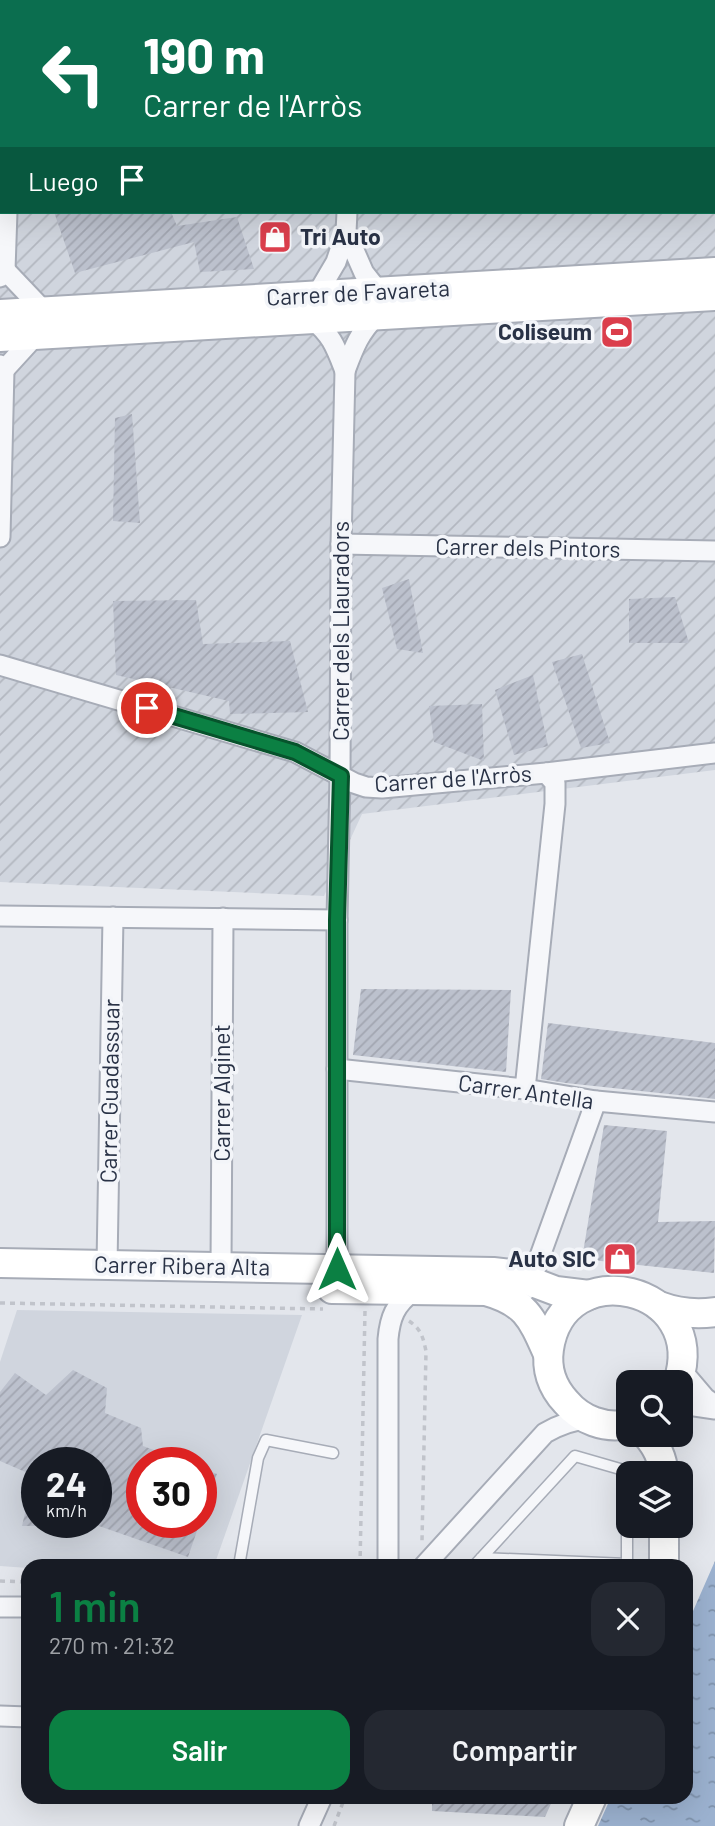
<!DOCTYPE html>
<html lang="es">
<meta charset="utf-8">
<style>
body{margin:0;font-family:Barlow,sans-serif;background:#242831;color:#f1f3f6;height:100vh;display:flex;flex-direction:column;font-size:26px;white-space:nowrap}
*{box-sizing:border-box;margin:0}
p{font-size:23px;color:#9ea1a6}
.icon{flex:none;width:38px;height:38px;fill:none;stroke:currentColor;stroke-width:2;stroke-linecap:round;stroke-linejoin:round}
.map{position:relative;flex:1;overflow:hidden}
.details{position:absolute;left:21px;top:1559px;width:672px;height:245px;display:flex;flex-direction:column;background:#171b24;border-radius:21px;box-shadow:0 7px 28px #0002}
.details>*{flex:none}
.top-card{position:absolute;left:0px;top:0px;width:716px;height:214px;box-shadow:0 7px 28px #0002;background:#0b6e4f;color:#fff;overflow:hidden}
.buttons{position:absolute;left:616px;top:1370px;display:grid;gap:14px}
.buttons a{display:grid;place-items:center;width:77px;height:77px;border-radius:14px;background:#171b24;box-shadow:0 7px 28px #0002;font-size:35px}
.speed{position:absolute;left:21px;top:1447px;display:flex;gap:14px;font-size:35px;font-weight:700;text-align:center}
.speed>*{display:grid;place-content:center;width:91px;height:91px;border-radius:50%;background:#171b24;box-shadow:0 7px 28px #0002;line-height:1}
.speed small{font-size:18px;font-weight:400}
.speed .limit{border:10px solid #d22;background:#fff;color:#111}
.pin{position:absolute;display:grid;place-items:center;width:60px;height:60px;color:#fff;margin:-30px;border:4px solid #fff;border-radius:50%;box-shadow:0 2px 7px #0007}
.me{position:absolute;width:77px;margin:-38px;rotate:0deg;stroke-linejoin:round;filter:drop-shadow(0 0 5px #0008)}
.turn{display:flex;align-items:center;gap:24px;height:147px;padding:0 28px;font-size:32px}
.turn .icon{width:91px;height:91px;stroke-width:2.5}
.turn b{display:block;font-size:49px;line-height:60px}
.then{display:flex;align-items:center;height:66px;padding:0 28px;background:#0003;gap:14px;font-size:26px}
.round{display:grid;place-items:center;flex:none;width:74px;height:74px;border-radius:21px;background:#242831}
.head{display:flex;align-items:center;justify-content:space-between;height:119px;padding:0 28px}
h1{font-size:42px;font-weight:600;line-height:52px;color:#0b8043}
.primary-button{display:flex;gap:14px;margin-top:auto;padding:14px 28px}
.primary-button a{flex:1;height:80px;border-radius:21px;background:#0b8043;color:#fff;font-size:28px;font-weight:600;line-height:80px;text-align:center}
.primary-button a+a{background:#242831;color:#f1f3f6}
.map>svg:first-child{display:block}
</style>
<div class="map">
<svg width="715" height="1826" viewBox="0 0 715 1826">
<defs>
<pattern id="industrial-furrows" width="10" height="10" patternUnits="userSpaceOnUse" patternTransform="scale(1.75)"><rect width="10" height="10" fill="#d0d5de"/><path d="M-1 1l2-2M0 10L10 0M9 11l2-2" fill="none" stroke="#b3b7c0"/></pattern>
<pattern id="water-ripples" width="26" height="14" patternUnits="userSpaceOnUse" patternTransform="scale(1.75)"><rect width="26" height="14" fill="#9bb1cf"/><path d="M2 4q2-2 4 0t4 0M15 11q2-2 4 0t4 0" fill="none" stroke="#7e91aa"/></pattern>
<pattern id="building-hatch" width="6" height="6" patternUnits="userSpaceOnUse" patternTransform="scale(1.75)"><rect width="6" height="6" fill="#bcc1cd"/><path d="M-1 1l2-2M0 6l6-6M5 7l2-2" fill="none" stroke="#a2a6b1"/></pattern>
</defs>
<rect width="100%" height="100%" fill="#e3e6ec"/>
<path fill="#d0d5de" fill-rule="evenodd" d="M17 1310 302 1315 214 1566H28V1568L0 1566V1362ZM37 1463H96V1522H37ZM142 1463H201V1522H142Z"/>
<path fill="url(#industrial-furrows)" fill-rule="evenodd" d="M0 0H715V770L362 814 324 896 0 882ZM2 2H714V212H2Z"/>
<polygon fill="url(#water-ripples)" points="715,1561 715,1826 598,1826 611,1797 686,1797 686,1627"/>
<g fill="url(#building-hatch)">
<polygon points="54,212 171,212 177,226 237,217 254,269 200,272 194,242 75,273"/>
<polygon points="132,414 140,523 113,521 115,418"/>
<polygon points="409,579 423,653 397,649 382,588"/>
<polygon points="675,597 689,643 629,643 629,599"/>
<polygon points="196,600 203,644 290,641 308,712 230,714 229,701 116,675 113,601"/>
<polygon points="582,654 610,743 581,748 552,662"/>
<polygon points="533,675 548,746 514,755 495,690"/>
<polygon points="482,704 484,761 434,742 429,706"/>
<polygon points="361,989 511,990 506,1072 353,1055"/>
<polygon points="548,1023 715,1043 715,1099 566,1083 541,1079"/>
<polygon points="604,1125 667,1131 658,1222 715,1221 714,1273 582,1259"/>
<polygon points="73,1370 107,1388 105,1413 141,1428 143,1446 183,1461 183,1463 142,1463 142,1522 200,1522 188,1557 96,1525 96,1463 37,1463 37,1477 0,1461 0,1392 15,1373 46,1395"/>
<polygon points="201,1468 217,1474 203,1512 201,1512"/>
<polygon points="31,1487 37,1488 37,1526 22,1526"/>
<polygon points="432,1797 554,1797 545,1817 432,1811"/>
</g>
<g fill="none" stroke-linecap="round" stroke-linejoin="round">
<defs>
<g id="lane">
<polyline points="239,1566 258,1458 266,1440 333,1453"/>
<polyline points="474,1566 575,1456 627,1471 627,1564 481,1558"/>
</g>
<g id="street">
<polyline points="12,2 13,0"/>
<polyline points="353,2 353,0"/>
<polyline points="346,232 347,212"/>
<polyline points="5,270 7,212"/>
<polyline points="0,277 5,270 44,311"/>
<polyline points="316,296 336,262 346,232 364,273 379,292"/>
<path d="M312 319C332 335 336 348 345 371 354 347 359 333 377 315"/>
<polyline points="0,365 4,370 36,335"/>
<polyline points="0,537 4,370"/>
<polyline points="341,544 715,551"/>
<polyline points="0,665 295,752 354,783 366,787 382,788 546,773 715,753"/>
<polyline points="0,916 337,920"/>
<polyline points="337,1069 525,1089 596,1101 715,1112"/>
<polyline points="525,1089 555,804 555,783 546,773"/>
<polyline points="107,1265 113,917"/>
<polyline points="221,1267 223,918"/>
<polyline points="337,1269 337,920 340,776 341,544 345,371"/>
<polyline points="526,1290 531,1281 596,1101"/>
<polyline points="682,1371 705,1398 715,1405"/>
<polyline points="681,1402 688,1405 715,1409"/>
<path d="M388 1566V1339C390 1317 395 1305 413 1291"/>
<path d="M424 1566 545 1433C559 1425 571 1420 587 1419"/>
<polyline points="0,1607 28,1607"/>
<polyline points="0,1716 28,1717"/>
<polyline points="309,1826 322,1797"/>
</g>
<g id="secondary">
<polyline points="0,314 715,272"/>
<polyline points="0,337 715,296"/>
<polyline points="0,1263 493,1272 511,1274 556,1291 589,1295"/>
<path d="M332 1289 486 1291C526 1302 532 1318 548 1354"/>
<path d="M659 1306C678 1313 695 1315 715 1312"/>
<path d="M628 1424C605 1429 581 1420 566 1402 552 1387 546 1369 549 1349 563 1252 710 1285 678 1382"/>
<path d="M647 1435C657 1447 662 1457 664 1474"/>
<polyline points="664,1566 664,1526"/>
<polyline points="579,1826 592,1797"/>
</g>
</defs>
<use href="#lane" stroke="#a7acb7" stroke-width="13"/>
<use href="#street" stroke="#a7acb7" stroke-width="23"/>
<use href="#secondary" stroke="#a7acb7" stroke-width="32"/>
<g stroke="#c1c4cb" stroke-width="3.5" stroke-dasharray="5 5" stroke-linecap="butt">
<polyline points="0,1303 323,1309"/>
<path d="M409 1321C421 1329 423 1337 426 1351L422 1541"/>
<polyline points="360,1566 365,1310"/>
<polyline points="0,1581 28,1582"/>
<polyline points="334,1826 345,1797"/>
</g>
<use href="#lane" stroke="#f6f7fa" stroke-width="10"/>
<use href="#street" stroke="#f6f7fa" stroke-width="19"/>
<use href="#secondary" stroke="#fff" stroke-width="28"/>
</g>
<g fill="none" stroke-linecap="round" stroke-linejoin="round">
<defs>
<polyline id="route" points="147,708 295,752 341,776 337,920 337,1269"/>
</defs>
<use href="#route" stroke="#07532c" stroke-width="18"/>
<use href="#route" stroke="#0b8043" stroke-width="12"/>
</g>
<defs>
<symbol id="shop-square" viewBox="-11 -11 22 22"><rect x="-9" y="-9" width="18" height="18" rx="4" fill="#db3e4c" stroke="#f3f5f9"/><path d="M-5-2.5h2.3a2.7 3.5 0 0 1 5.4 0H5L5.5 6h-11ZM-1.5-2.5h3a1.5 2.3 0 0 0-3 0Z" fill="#fff"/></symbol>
<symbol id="stadium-square" viewBox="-11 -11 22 22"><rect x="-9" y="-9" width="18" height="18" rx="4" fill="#db3e4c" stroke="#f3f5f9"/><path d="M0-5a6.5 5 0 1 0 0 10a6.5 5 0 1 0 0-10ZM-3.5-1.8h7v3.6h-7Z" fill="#fff"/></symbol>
</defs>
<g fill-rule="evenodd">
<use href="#shop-square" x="256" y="218" width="38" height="38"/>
<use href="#stadium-square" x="598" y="313" width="38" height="38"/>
<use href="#shop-square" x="601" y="1240" width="38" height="38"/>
</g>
<g text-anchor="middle" stroke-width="7" stroke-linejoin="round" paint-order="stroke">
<g font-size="23" font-weight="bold" fill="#293246" stroke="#f3f5f9" text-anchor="end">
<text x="300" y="245" text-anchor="start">Tri Auto</text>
<text x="592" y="340">Coliseum</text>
<text x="596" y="1267">Auto SIC</text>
</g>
<g font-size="23" fill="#293246" stroke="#f3f5f9">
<text transform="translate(358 293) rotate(-3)" y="8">Carrer de Favareta</text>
<text transform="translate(528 548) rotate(1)" y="8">Carrer dels Pintors</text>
<text transform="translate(341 631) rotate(-90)" y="8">Carrer dels Llauradors</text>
<text transform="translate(453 779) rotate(-4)" y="8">Carrer de l'Arròs</text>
<text transform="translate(110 1091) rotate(-89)" y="8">Carrer Guadassuar</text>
<text transform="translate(526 1092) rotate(8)" y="8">Carrer Antella</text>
<text transform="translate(222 1093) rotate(-90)" y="8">Carrer Alginet</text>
<text transform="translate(182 1266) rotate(1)" y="8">Carrer Ribera Alta</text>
</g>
</g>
</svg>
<div class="buttons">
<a><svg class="icon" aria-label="search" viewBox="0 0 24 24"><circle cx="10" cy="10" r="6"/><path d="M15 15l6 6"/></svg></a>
<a><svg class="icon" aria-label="layers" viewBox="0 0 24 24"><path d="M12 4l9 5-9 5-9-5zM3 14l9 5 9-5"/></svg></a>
</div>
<div class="speed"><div>24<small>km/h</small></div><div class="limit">30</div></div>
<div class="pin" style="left:147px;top:708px;background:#d93025"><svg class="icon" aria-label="arrive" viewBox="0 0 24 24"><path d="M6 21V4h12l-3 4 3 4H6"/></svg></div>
<svg class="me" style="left:337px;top:1269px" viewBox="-20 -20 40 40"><path d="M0-17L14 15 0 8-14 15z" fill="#0b8043" stroke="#fff" stroke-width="4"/></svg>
<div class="top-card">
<div class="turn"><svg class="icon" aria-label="left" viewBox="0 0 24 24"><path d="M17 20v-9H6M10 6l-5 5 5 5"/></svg><div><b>190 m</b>Carrer de l'Arròs</div></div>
<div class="then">Luego<svg class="icon" aria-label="arrive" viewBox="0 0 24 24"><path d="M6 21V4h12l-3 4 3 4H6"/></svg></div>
</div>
<section class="details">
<div class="head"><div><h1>1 min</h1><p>270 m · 21:32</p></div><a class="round"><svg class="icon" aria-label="close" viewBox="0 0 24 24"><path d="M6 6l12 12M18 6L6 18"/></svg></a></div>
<div class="primary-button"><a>Salir</a><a>Compartir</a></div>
</section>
</div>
